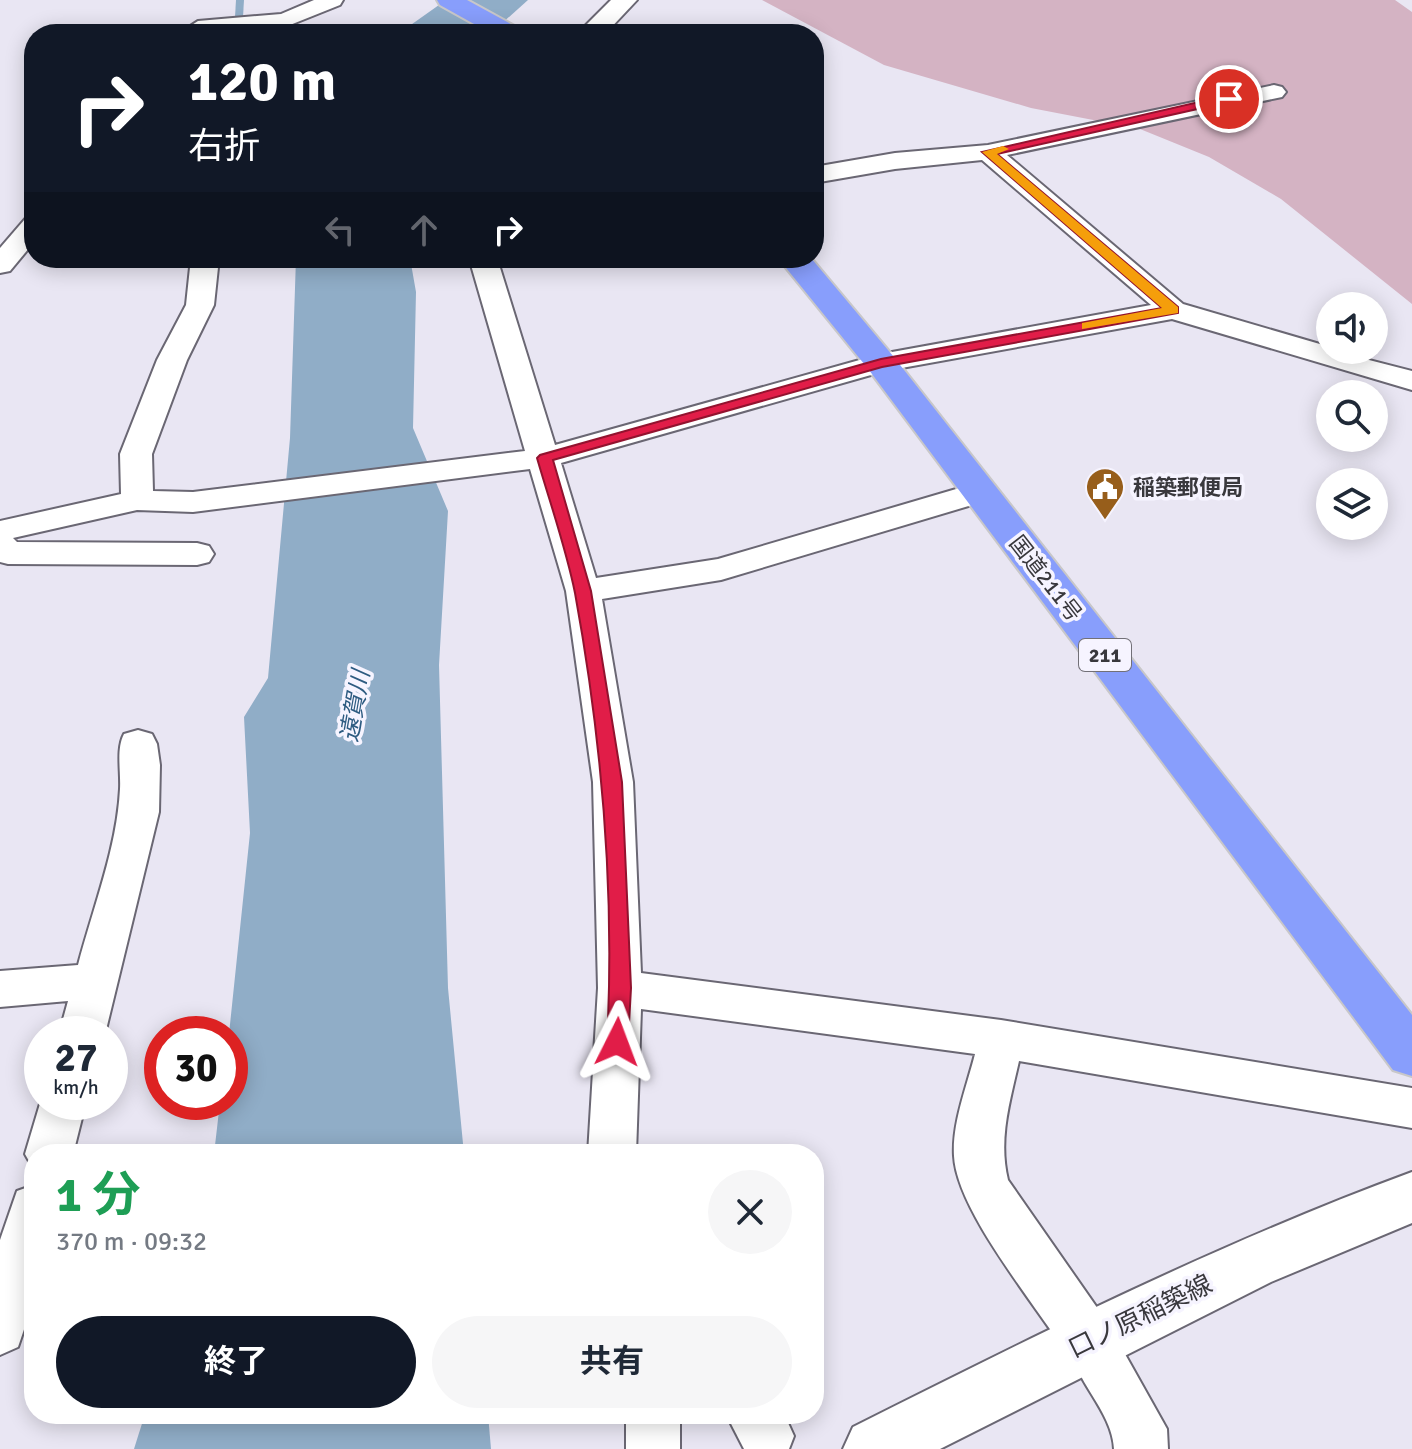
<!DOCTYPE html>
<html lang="ja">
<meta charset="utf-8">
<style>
body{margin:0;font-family:Signika,"Noto Sans JP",sans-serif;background:#f6f6f7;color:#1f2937;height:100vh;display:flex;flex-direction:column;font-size:30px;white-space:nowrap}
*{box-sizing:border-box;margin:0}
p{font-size:26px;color:#747a83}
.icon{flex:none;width:44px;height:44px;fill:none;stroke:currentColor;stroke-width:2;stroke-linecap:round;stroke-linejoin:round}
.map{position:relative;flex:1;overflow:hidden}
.drawer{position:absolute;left:24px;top:1144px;width:800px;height:280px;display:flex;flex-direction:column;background:#fff;border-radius:32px;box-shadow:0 4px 20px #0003}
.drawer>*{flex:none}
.hud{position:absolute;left:24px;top:24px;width:800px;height:244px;border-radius:32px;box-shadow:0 4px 20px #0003;background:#111827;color:#fff;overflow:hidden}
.fabs{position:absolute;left:1316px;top:292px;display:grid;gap:16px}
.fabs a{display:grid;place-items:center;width:72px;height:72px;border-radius:50%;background:#fff;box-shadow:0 4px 20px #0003;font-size:40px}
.speed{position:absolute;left:24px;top:1016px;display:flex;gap:16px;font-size:40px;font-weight:700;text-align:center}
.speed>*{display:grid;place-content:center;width:104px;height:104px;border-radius:50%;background:#fff;box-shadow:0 4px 20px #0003;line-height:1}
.speed small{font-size:20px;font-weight:400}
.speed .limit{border:12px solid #d22;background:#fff;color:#111}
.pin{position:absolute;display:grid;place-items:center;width:68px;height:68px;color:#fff;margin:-34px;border:4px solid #fff;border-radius:50%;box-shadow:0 2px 8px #0007}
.me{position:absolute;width:88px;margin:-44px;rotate:3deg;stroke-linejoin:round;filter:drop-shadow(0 0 6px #0008)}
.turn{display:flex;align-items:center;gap:28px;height:168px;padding:0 32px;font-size:36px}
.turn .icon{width:104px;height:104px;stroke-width:2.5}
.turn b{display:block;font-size:56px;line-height:68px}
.lanes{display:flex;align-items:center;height:76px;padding:0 32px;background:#0003;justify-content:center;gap:40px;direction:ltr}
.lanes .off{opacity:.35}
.round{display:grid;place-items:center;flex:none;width:84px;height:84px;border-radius:42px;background:#f6f6f7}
.head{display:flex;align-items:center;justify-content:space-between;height:136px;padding:0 32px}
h1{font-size:48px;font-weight:700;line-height:60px;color:#1e9e55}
.button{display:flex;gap:16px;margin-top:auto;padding:16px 32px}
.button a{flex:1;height:92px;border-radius:48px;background:#111827;color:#fff;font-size:32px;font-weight:700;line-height:92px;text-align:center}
.button a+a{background:#f6f6f7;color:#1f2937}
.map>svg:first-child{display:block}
</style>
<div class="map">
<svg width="1412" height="1449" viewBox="0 0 1412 1449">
<rect width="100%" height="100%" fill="#e9e6f3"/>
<polygon fill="#d4b3c3" points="762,0 1395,0 1412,12 1412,304 1281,199 1209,157 1140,129 1031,108 884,65"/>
<g fill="#90adc7">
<polygon points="446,0 528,0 490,34 398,34"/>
<polygon points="296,258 410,258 416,292 413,428 448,511 439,665 448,988 464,1154 214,1154 220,1102 230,1102 229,1034 250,833 244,717 268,678 290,438"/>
<polygon points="145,1414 488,1414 491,1449 134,1449"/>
</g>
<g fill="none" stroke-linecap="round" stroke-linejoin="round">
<polygon fill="#90adc7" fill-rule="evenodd" points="236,0 244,0 242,34 234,34"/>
<defs>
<g id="minor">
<polygon points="314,0 343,0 340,5 285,27 178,34 198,21 281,14"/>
<path d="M1274 85 1282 87 1286 92 1282 97 1007 155 1183 304 1330 347V350L1412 371V390L1172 319 885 371 561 463 596 578 718 559 980 482 992 485 996 492 992 499 721 580 602 599 633 782 641 973 1001 1020 1412 1088V1128L1019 1061C1010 1101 998 1139 1008 1180L1107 1322 1167 1429 1168 1449H1114C1113 1423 1094 1400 1082 1378 1050 1321 957 1216 954 1156 952 1123 967 1086 975 1054L641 1009 636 1154H588L598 988 593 782 566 591 530 469 193 512 137 510 13 538 17 542 197 543 209 546 214 554 209 562 197 565 8 564 0 562V521L121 494 120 454 157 360 186 305 191 258H219L214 305 187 360 152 454 153 491 193 492 525 451 469 258H497L555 445 881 354 1151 305 982 160 895 169 814 183V167L895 153 988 145Z"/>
<polygon points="34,217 34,242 10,271 0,273 0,248 25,219"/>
<path d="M138 730 152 734 157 744 160 765 159 812 105 1034H59L68 1001 0 1007V971L78 965C93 908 117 848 120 789 121 771 116 749 124 734Z"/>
<polygon points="42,1097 42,1102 86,1102 73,1154 34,1154 34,1170 25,1154"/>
<polygon points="34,1185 34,1300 18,1347 0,1355 0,1240 17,1191"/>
<rect x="626" y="1414" width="54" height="35"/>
<polygon points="726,1414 784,1414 794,1436 789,1449 744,1449"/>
</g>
<g id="secondary">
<polygon points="611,0 637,0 605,34 577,34"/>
<path d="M1412 1172V1223L1271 1282 940 1449H843L853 1427C1036 1335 1219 1243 1412 1172Z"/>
</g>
<g id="trunk">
<polygon points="437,0 467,0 520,29 524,34 492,34 440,5"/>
<polygon points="778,258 811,258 893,356 1412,1015 1412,1076 1393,1070 869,370"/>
</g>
</defs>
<use href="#minor" stroke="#6a6773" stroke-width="4"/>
<use href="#secondary" stroke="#6a6773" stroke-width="4"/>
<use href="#trunk" stroke="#c8c7c9" stroke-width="4"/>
<use href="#minor" fill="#fff" fill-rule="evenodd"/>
<use href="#secondary" fill="#fff" fill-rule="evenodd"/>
<use href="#trunk" fill="#889efc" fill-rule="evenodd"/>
</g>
<path fill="#e11d48" stroke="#92132f" stroke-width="2" d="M1229 95 1235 99 1233 101 997 154 1178 307V313L882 367 553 460 591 591 622 782 631 988 628 1042 625 1049 617 1051 610 1049 607 1042C615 892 602 741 575 593 566 548 550 503 537 458L540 455 881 359 1162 308 982 152Z"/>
<polygon fill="#f59e0b" points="1003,146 1009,149 997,154 1178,307 1178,313 1082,329 1082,323 1162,308 982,152"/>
<defs>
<symbol id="civic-pin" viewBox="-11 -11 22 30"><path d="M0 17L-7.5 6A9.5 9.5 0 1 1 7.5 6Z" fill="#975e1b" stroke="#f6f4ff"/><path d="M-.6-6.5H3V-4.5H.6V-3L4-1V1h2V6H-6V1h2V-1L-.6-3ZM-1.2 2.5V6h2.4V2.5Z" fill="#fff"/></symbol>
</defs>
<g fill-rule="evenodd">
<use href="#civic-pin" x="1083" y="465" width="44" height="60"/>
</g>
<g text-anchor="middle" stroke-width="7" stroke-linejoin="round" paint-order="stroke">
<rect fill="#f6f4ff" stroke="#727077" stroke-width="2" x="1079" y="639" width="52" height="32" rx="6"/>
<g font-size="20" font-weight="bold" fill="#39383d">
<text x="1105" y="662">211</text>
</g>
<g font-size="22" font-weight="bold" fill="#39383d" stroke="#f6f4ff" text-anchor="start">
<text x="1133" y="495">稲築郵便局</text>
</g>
<g font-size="22" fill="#39383d" stroke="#f6f4ff">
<text transform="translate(1046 578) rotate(52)" y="8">国道211号</text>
</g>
<g font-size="24" font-style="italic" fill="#2d5b81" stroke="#f6f4ff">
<text transform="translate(355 706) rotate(-80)" y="8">遠賀川</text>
</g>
<g font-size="26" fill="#39383d" stroke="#f6f4ff">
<text transform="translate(1140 1316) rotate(-26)" y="9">口ノ原稲築線</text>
</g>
</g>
</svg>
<div class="fabs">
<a><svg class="icon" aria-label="sound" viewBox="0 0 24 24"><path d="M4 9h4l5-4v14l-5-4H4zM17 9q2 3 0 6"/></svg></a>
<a><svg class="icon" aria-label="search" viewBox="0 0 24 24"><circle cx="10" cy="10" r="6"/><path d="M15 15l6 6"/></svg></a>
<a><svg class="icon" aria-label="layers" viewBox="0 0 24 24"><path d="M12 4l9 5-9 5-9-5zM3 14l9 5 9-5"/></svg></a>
</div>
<div class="speed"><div>27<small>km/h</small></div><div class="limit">30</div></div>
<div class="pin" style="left:1229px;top:99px;background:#d93025"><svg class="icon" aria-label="arrive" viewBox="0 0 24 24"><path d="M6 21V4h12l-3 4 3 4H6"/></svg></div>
<svg class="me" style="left:617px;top:1042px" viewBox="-20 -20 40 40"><path d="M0-17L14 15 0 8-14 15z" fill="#e11d48" stroke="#fff" stroke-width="4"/></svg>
<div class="hud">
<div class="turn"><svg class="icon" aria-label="right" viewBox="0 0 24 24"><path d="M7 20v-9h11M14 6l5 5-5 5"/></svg><div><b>120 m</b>右折</div></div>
<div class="lanes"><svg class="icon off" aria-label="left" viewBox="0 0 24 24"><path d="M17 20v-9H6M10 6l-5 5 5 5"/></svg><svg class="icon off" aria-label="ahead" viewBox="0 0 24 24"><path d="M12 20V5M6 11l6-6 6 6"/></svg><svg class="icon" aria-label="right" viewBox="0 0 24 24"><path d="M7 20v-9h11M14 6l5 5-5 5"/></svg></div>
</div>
<section class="drawer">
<div class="head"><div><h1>1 分</h1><p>370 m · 09:32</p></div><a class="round"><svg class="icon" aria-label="close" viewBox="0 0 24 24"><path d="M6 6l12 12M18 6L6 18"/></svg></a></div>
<div class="button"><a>終了</a><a>共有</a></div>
</section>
</div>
